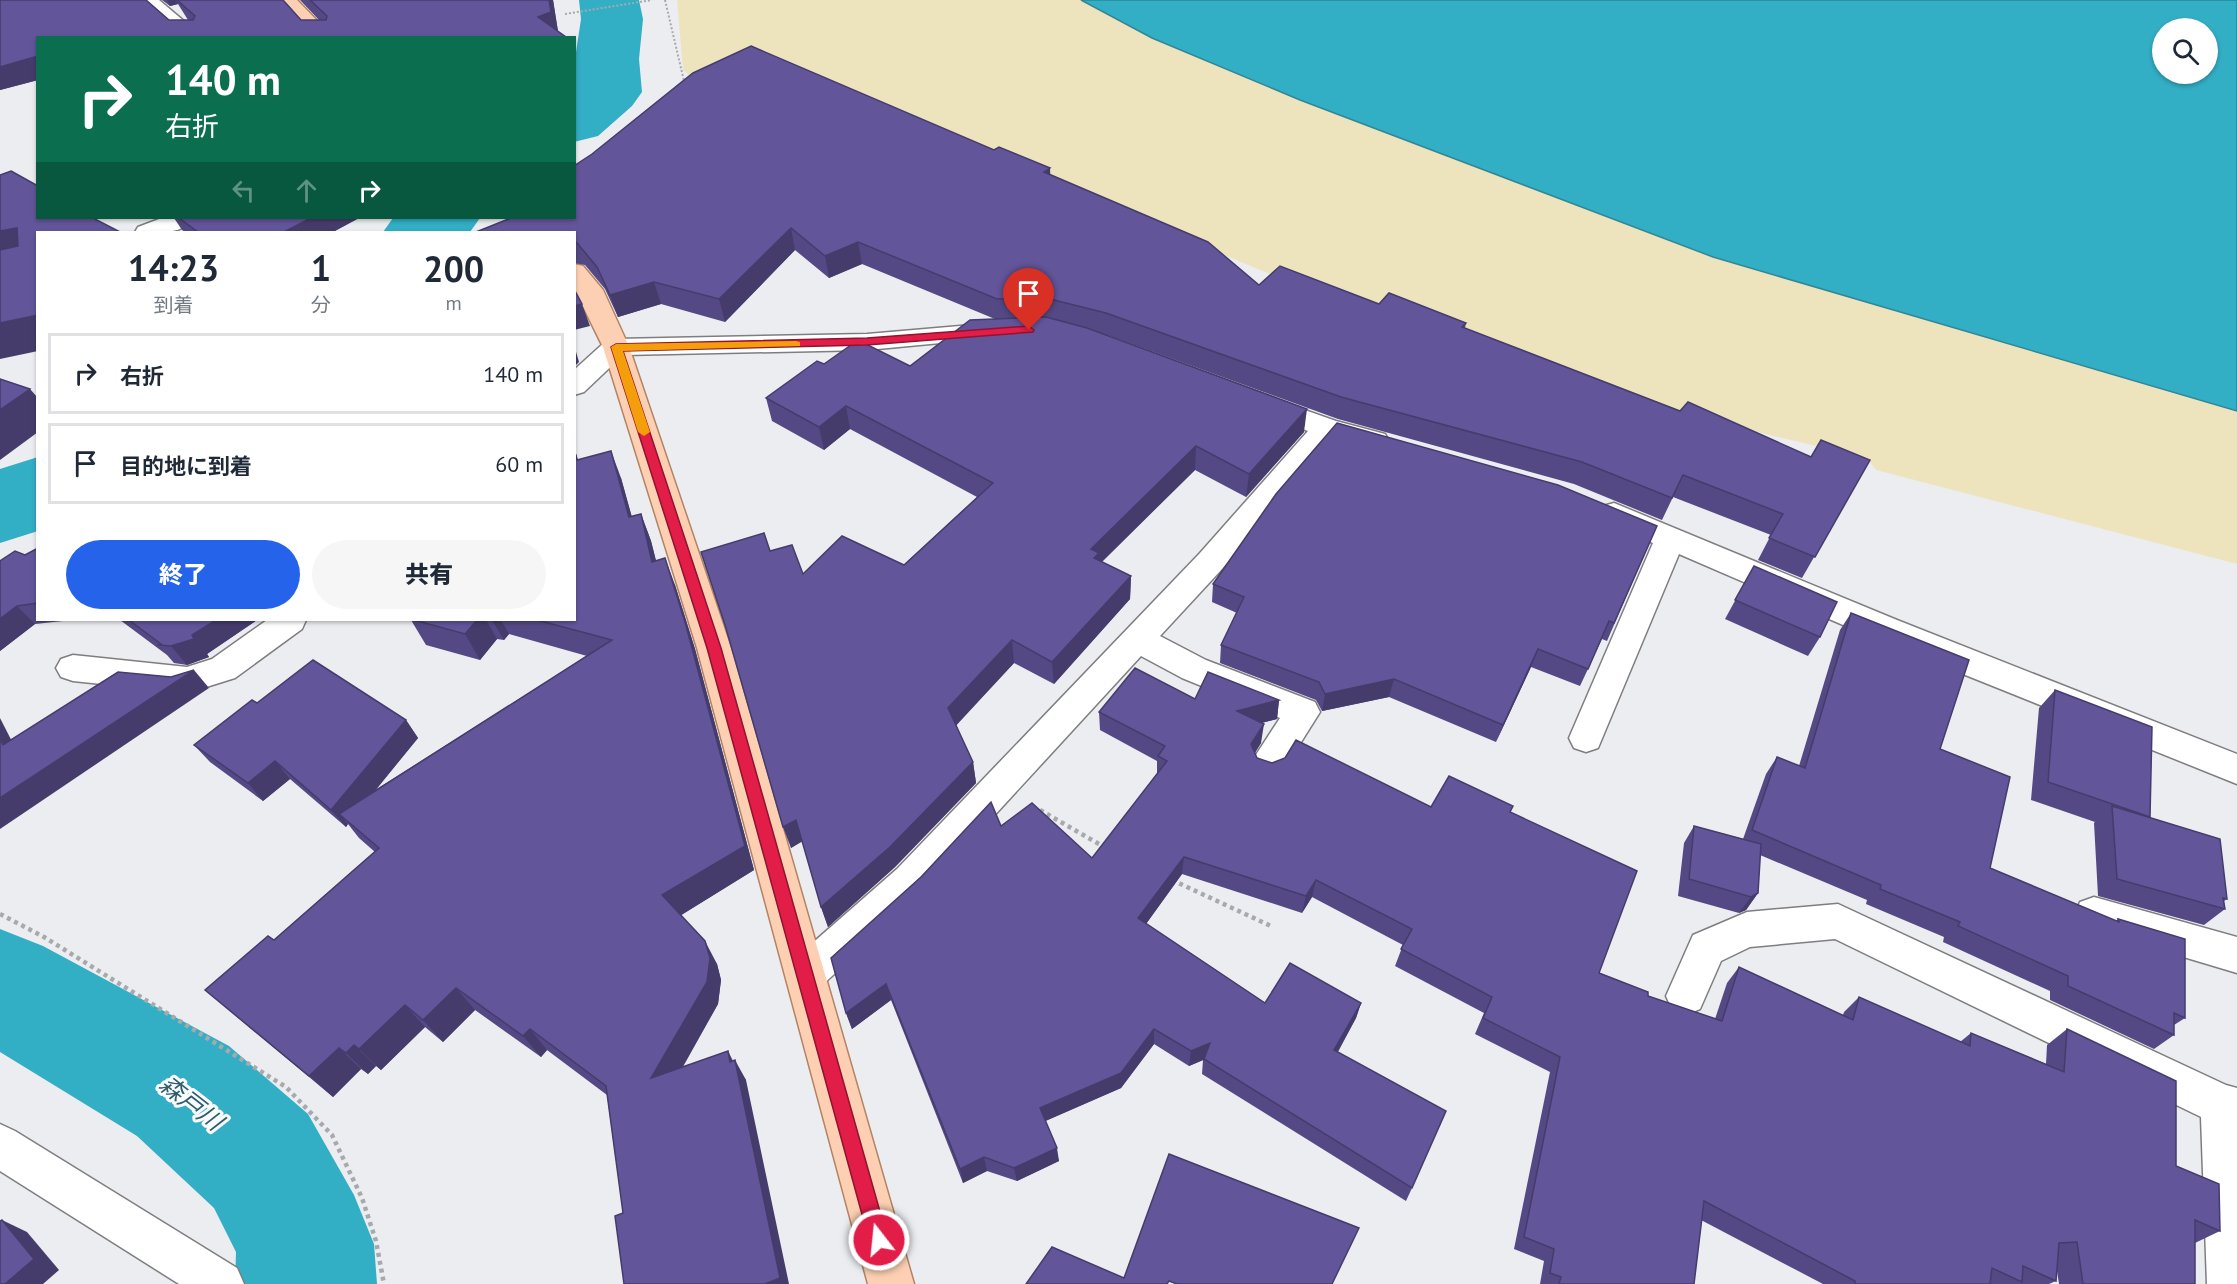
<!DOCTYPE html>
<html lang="ja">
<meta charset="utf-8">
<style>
body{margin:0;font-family:"PT Sans","Noto Sans JP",sans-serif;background:#f6f6f7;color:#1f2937;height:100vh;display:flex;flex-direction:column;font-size:22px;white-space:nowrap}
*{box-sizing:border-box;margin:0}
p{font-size:20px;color:#747a83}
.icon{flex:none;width:33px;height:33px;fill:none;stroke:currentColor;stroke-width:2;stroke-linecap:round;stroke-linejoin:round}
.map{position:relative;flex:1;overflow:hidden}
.side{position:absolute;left:36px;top:231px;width:540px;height:390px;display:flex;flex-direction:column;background:#fff;border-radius:0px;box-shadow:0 2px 4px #0004}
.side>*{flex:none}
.top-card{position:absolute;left:36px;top:36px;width:540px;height:183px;border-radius:0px;box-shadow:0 2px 4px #0004;background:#0b6e4f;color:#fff;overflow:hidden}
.buttons{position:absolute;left:2152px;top:18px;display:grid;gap:12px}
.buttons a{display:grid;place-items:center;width:66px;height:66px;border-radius:50%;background:#fff;box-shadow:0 2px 4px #0004;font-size:30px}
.pin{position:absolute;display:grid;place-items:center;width:51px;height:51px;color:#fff;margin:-62px -26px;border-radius:50% 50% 50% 0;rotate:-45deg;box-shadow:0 0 6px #0007}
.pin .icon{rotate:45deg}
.me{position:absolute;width:66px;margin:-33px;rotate:344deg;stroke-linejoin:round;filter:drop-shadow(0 0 4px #0008)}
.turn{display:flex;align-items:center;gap:21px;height:126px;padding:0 30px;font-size:27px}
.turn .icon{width:78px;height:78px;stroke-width:2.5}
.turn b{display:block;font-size:42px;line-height:51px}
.lanes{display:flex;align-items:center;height:57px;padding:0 30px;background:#0003;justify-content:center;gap:30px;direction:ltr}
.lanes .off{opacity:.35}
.eta{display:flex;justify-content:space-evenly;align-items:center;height:102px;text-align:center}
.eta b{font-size:36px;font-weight:800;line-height:42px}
.button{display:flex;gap:12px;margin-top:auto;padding:12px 30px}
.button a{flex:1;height:69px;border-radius:36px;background:#2563eb;color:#fff;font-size:24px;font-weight:800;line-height:69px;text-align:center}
.button a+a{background:#f6f6f7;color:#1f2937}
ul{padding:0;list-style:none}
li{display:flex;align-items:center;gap:18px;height:81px;margin:0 12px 9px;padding:0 18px;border:3px solid #e0e1e3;border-radius:0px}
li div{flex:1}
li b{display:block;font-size:22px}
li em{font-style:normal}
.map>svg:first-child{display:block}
</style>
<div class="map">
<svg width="2237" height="1284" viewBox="0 0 2237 1284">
<rect width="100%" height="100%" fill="#ecedf0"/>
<polygon fill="#ede4be" points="677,0 1168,0 2237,387 2237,564 1876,470 1867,458 1710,421 1279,278 1049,181 692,77 683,70"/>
<path fill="#32aec5" stroke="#308798" stroke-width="1.5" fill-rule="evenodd" d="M1081 0H2237V411L1713 257 1300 100 1152 38ZM2163 28H2208V74H2163Z"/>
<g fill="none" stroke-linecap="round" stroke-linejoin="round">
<g fill="#32aec5" fill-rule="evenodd">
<polygon points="579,0 639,0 643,19 639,59 642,92 632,106 598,136 574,142 575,59 581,19"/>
<polygon points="393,218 480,218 470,232 383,232"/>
<polygon points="38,457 38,531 0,543 0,469"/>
<polygon points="0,929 43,946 229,1046 308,1114 354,1195 374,1244 377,1284 235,1284 236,1252 214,1208 137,1136 0,1052"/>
</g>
<defs>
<g id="minor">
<polygon points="137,0 159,0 204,38 181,38"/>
<path d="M162 218H194C183 235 153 234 135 232L138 227Z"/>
<polygon points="995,323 1004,325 1008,331 1004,337 867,350 623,355 584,392 574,395 574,370 606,341 616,339 867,334"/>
<polygon points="1265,396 1336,421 1385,434 1389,441 1385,448 1375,451 1333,439 1222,569 1160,636 1206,660 1315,702 1320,712 1281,774 1268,779 1255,774 1250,764 1280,718 1182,678 1141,656 923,893 820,987 806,992 792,987 786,974 792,961 897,869 1200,553 1308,431 1255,411 1251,405 1255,399"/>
<polygon points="1614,503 1897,620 2237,754 2237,784 1873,638 1679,554 1598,748 1586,752 1574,748 1569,738 1653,543 1603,522 1599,514 1603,506"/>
<polygon points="267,620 306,620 302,629 235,678 187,693 73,681 61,677 56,668 61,659 73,655 187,667 212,659"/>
<polygon points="2094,897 2237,937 2237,973 2080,926 2075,914 2080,902"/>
<polygon points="1838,904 2226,1085 2237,1088 2237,1284 2207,1284 2201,1117 1835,939 1750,947 1721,961 1700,1009 1686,1015 1672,1009 1666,996 1693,935 1747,912"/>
<polygon points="0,1124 15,1131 237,1268 244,1284 179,1284 0,1171"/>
</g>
<g id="major">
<polygon points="276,0 297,0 334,38 312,38"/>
<polygon points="574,264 583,266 603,290 629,347 731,648 914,1284 868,1284 697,648 603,347 574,288"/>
</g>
</defs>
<use href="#minor" stroke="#7e7e81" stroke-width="3"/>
<use href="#major" stroke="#b38363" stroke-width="3"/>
<g stroke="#a8a9ab" stroke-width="2" stroke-dasharray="2 2" stroke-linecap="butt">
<polyline points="665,0 684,81"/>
<polyline points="565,14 652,0"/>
</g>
<g stroke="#a8a9ab" stroke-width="4.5" stroke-dasharray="4 4" stroke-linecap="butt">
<polyline points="1040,810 1106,848"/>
<polyline points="1172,880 1273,927"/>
<polyline points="0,914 44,937 286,1087 332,1135 362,1198 376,1241 384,1284"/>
</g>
<use href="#minor" fill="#fff" fill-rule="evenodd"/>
<use href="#major" fill="#fdd0b3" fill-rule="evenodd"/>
</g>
<g fill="#544984">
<polygon points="0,0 169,20 188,20 178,4 170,6 162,0 283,0 301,20 319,20 300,0 553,0 558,31 38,38 38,80 0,90"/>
<polygon points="1050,175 1259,285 1379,304 1466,323 1465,328 1680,411 1811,457 1870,460 1802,578 1758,560 1771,535 1673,497 1662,520 1574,484 1338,419 1107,335 1304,432 1246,497 1195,470 1102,562 1131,576 1130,599 1054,684 1014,663 956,725 973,762 976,783 895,867 828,927 821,907 802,841 791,848 770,551 803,574 904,565 977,497 850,429 824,450 772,421 766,398 824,364 910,366 995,319 862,264 829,278 795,250 725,322 661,304 618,317 605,289 585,265 574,263 574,232"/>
<polygon points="174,218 359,218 333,232 185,232 182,230"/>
<polygon points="576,455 578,460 621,478 632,517 641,514 651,541 656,561 675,585 695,649 754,870 681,915 717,964 721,980 718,1004 682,1067 733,1061 746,1080 623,1213 607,1095 547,1050 541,1057 475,1010 443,1042 425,1027 381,1070 376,1066 368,1074 361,1069 333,1097 205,990 274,940 375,852 359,838 348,824 346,827 290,779 263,801 210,762 194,745 257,703 406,720 418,738 375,790 587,656 509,634 504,640 497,639 480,660 426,645 411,620 574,620"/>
<polygon points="1657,526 1607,641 1602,639 1580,686 1531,667 1496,742 1389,697 1322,711 1316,700 1220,663 1221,645 1237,613 1212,602 1213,584"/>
<polygon points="38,548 38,620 72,620 35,624 0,651 0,561 25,555"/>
<polygon points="1754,566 1820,637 1808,656 1725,619"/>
<polygon points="1851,613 1940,749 1990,868 2116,921 2118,919 2185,1018 2174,1025 2174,1035 2154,1049 2050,1000 2050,991 1943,942 1944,937 1866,904 1867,900 1760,855 1758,893 1746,910 1739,913 1678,896 1684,843 1694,826 1743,839 1766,774 1777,757 1799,766 1840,630"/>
<polygon points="120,620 257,620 207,654 209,657 187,665 174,663 167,655"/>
<polygon points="2055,690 2150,817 2227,899 2224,901 2225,909 2204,925 2098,896 2094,823 2095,822 2031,800 2039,708"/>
<polygon points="1195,699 1279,700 1277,719 1261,723 1261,743 1255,753 1257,758 1272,763 1431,807 1511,813 1599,973 1648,996 1715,1019 1727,983 1739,967 1843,1015 1844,1012 1859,997 1960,1042 1971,1033 2046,1064 2047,1045 2067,1029 2176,1166 2220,1231 2195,1243 2195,1284 2059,1284 2057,1271 2056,1281 2049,1284 1823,1284 1701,1220 1694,1284 1540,1284 1544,1261 1514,1249 1550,1072 1475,1034 1484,1013 1395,966 1403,945 1312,897 1302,913 1182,874 1146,924 1265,1003 1361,1003 1356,1018 1338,1052 1412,1188 1406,1201 1202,1074 1203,1060 1189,1066 1154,1044 1121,1088 1045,1121 1059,1161 1017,1181 987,1171 963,1183 891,1000 852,1029 846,1013 1001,826 1092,858 1157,774 1157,761 1100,730 1099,712"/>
</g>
<g fill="#453c6c">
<polygon points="167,0 176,0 178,4 170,6"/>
<polygon points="549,0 553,0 558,32 538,17"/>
<polygon points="38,56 38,80 0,90 0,67"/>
<polygon points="1050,168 1051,190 1044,172"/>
<polygon points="311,218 359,218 333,232 284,232"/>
<polygon points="17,228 38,256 0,266 0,231"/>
<polygon points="791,228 795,250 725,322 719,299"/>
<polygon points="858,242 862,264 829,278 825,256"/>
<polygon points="654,282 661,304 618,317 610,295"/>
<polygon points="582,304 590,326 574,330 574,306"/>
<polygon points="38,315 38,351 0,359 0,323"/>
<polygon points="574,345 579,362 574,367"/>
<polygon points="30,389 38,398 38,432 0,460 0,410"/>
<polygon points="846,406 850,429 824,450 819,427"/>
<polygon points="1307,409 1304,432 1246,497 1249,474"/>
<polygon points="1196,446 1195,470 1094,569 1091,549"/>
<polygon points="611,451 621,478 639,544 629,517"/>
<polygon points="641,514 651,541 663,588 652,562"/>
<polygon points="665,558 675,585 695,649 754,870 675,919 662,895"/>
<polygon points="1131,576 1130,599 1054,684 1052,662"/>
<polygon points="17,606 35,624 0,651 0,619"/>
<polygon points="216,620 257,620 207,654 209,657 187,665 171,646 192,635"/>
<polygon points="477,620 486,620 497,639 480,660 465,634"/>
<polygon points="492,620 501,620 509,634 504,640"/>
<polygon points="1012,640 1014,663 952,730 948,708"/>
<polygon points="1538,649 1531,667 1496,742 1503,725"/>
<polygon points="194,670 209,688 0,829 0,798"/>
<polygon points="1394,679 1389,697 1322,711 1325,694"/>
<polygon points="1279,700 1277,719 1235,730 1237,711"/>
<polygon points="0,718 23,763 3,745 0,738"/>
<polygon points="406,720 418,738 349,823 339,814 348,824 346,827 331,810"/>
<polygon points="1264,724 1261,743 1248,763 1251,744"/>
<polygon points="275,761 290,779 263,801 248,783"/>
<polygon points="973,762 976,783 895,867 828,927 821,907"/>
<polygon points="796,820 803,841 791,848 783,827"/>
<polygon points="1184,857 1182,874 1138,935 1138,918"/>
<polygon points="1316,880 1312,897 1302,913 1306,896"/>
<polygon points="1758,893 1746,910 1739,913 1751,897"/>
<polygon points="705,941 717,964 721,980 718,1004 665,1099 651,1078"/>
<polygon points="886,984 891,1000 852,1029 846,1013"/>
<polygon points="456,988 475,1010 443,1042 423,1020"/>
<polygon points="1361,1003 1356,1018 1330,1065 1334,1050"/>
<polygon points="405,1005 425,1027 381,1070 359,1049"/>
<polygon points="530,1029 547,1050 541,1057 523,1036"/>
<polygon points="1154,1029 1154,1044 1121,1088 1041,1123 1040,1108"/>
<polygon points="1210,1043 1208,1058 1189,1066 1191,1051"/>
<polygon points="354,1045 376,1066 368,1074 346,1053"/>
<polygon points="339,1048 361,1069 333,1097 309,1076"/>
<polygon points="728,1051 736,1067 735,1060 746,1080 789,1284 765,1284"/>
<polygon points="1057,1148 1059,1161 1017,1181 1014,1168"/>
<polygon points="984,1157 987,1171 963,1183 960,1169"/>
<polygon points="2,1220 27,1232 59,1270 43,1284 5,1284"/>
</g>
<g fill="#62559a" stroke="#453c6c" stroke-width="1.5">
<polygon points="0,0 146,0 169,20 193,20 195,16 177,0 283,0 301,20 326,20 327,16 310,0 549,0 551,12 538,17 566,37 38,38 38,56 0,67"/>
<polygon points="751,46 994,150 999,147 1050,168 1044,172 1208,242 1259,285 1280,266 1379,304 1389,293 1466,323 1462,327 1680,411 1688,402 1811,457 1821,440 1870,460 1815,557 1769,538 1783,514 1683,475 1672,498 1582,462 1341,397 1106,313 1046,298 997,299 858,242 825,256 791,228 719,299 654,282 610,295 597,267 577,243 574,242 574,232 476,232 511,218 574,218 574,166 592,154 693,73"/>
<polygon points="11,171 38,186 38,218 93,218 120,232 38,232 38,315 0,323 0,250 18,246 17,228 0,231 0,175"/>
<polygon points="179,218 311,218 284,232 198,232"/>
<polygon points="574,289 582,304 574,306"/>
<polygon points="1046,317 1087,328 1307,409 1249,474 1196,446 1091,549 1099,553 1094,558 1131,576 1052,662 1012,640 948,708 973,762 890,847 821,907 796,820 783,827 725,625 701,552 764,533 770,551 792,545 803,574 842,536 904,565 993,483 846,406 819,427 766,398 817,361 824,364 858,340 910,366 970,320"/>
<polygon points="0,379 30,389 0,410"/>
<polygon points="1337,423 1558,485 1657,526 1614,623 1609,621 1588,669 1538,649 1503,725 1394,679 1325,694 1319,682 1221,645 1244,597 1213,584 1276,494"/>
<polygon points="611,451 629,517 641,514 652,562 665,558 685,622 745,846 662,895 705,941 710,958 707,982 651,1078 728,1051 730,1062 735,1060 780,1278 765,1284 624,1284 615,1216 623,1213 606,1086 530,1029 523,1036 456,988 423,1020 405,1005 359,1049 354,1045 346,1053 339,1048 309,1076 205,990 268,936 274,940 379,848 339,814 612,640 537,620 574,620 574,456 576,455 577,460"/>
<polygon points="38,548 38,603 17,606 0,619 0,561 15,551 25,555"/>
<polygon points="1754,566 1837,602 1820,637 1735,600"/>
<polygon points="1851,613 1969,660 1940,749 2010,777 1990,868 2119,922 2118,919 2185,939 2185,1018 2174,1013 2174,1035 2068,986 2068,976 1958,926 1960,922 1880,889 1881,885 1752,830 1777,757 1805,768"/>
<polygon points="129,620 216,620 192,635 194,639 171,646 159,645 161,644"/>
<polygon points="414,620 477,620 465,634"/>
<polygon points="313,660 406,720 331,810 275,761 248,783 194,745 252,700 257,703"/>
<polygon points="1135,668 1195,699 1208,672 1279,700 1237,711 1264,724 1251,744 1257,758 1272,763 1285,758 1296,740 1431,807 1449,776 1513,806 1510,812 1637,871 1599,973 1648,992 1648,996 1722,1021 1739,967 1853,1020 1859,997 1970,1046 1971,1033 2064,1072 2067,1029 2176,1081 2176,1166 2219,1184 2220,1231 2195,1220 2195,1284 2083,1284 2077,1242 2059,1243 2056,1281 2023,1266 2022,1282 1992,1268 1990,1284 1855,1284 1855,1281 1704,1201 1694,1284 1559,1284 1561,1277 1550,1273 1554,1249 1524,1237 1560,1057 1483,1018 1492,997 1401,949 1412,929 1316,880 1306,896 1184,857 1138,918 1265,1003 1290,963 1361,1003 1334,1050 1446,1111 1412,1188 1204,1059 1210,1043 1191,1051 1154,1029 1121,1073 1040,1108 1057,1148 1014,1168 984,1157 960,1169 886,984 846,1013 831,958 921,877 991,802 1001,826 1032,803 1092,858 1167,761 1158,756 1165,746 1099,712"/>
<polygon points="194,670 0,798 0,738 3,745 118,672 171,677"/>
<polygon points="2055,690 2152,727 2150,817 2048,782"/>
<polygon points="2112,806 2220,839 2227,899 2223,898 2225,909 2117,879"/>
<polygon points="1694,826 1761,844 1758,893 1751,897 1689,879"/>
<polygon points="1169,1154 1359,1228 1332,1284 1177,1284 1169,1281 1167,1284 1026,1284 1052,1247 1124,1278"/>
<polygon points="2,1220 34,1259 5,1284 0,1284 0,1221"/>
</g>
<polygon fill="#e11d48" stroke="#92132f" stroke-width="1.5" points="1029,326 1034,330 1033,332 867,345 623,351 721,648 888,1240 885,1246 879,1249 872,1246 869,1240 707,648 611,347 616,344 867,338"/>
<polygon fill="#f59e0b" points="796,341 800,342 800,346 623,351 650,432 644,436 638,432 611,347 616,344"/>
<g text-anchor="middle" stroke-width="6" stroke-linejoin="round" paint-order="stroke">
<g font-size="24" font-style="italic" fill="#2d5e69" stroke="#f9fafe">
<text transform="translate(191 1103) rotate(38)" y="8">森戸川</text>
</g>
</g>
</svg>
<div class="buttons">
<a><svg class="icon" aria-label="search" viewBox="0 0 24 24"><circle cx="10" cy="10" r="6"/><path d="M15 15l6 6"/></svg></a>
</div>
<div class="pin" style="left:1029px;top:330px;background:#d93025"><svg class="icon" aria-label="arrive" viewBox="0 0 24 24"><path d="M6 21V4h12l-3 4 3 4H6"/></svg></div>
<svg class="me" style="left:879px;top:1240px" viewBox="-20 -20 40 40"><circle r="17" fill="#e11d48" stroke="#fff" stroke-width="3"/><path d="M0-11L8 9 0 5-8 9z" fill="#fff"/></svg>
<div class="top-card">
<div class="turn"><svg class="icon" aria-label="right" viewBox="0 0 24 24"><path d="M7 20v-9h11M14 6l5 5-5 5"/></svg><div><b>140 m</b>右折</div></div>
<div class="lanes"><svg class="icon off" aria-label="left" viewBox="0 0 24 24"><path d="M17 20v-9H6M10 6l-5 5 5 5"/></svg><svg class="icon off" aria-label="ahead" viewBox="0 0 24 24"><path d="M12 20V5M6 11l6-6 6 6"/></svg><svg class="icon" aria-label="right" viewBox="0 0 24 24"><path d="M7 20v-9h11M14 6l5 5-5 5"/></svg></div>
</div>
<section class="side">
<div class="eta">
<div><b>14:23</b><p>到着</p></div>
<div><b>1</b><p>分</p></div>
<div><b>200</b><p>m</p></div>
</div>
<ul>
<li><svg class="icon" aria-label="right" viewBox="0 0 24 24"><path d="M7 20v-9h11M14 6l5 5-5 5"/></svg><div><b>右折</b></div><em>140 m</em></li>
<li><svg class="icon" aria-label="arrive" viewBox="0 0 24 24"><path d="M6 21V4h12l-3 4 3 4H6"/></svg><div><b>目的地に到着</b></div><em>60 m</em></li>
</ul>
<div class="button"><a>終了</a><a>共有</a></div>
</section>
</div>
